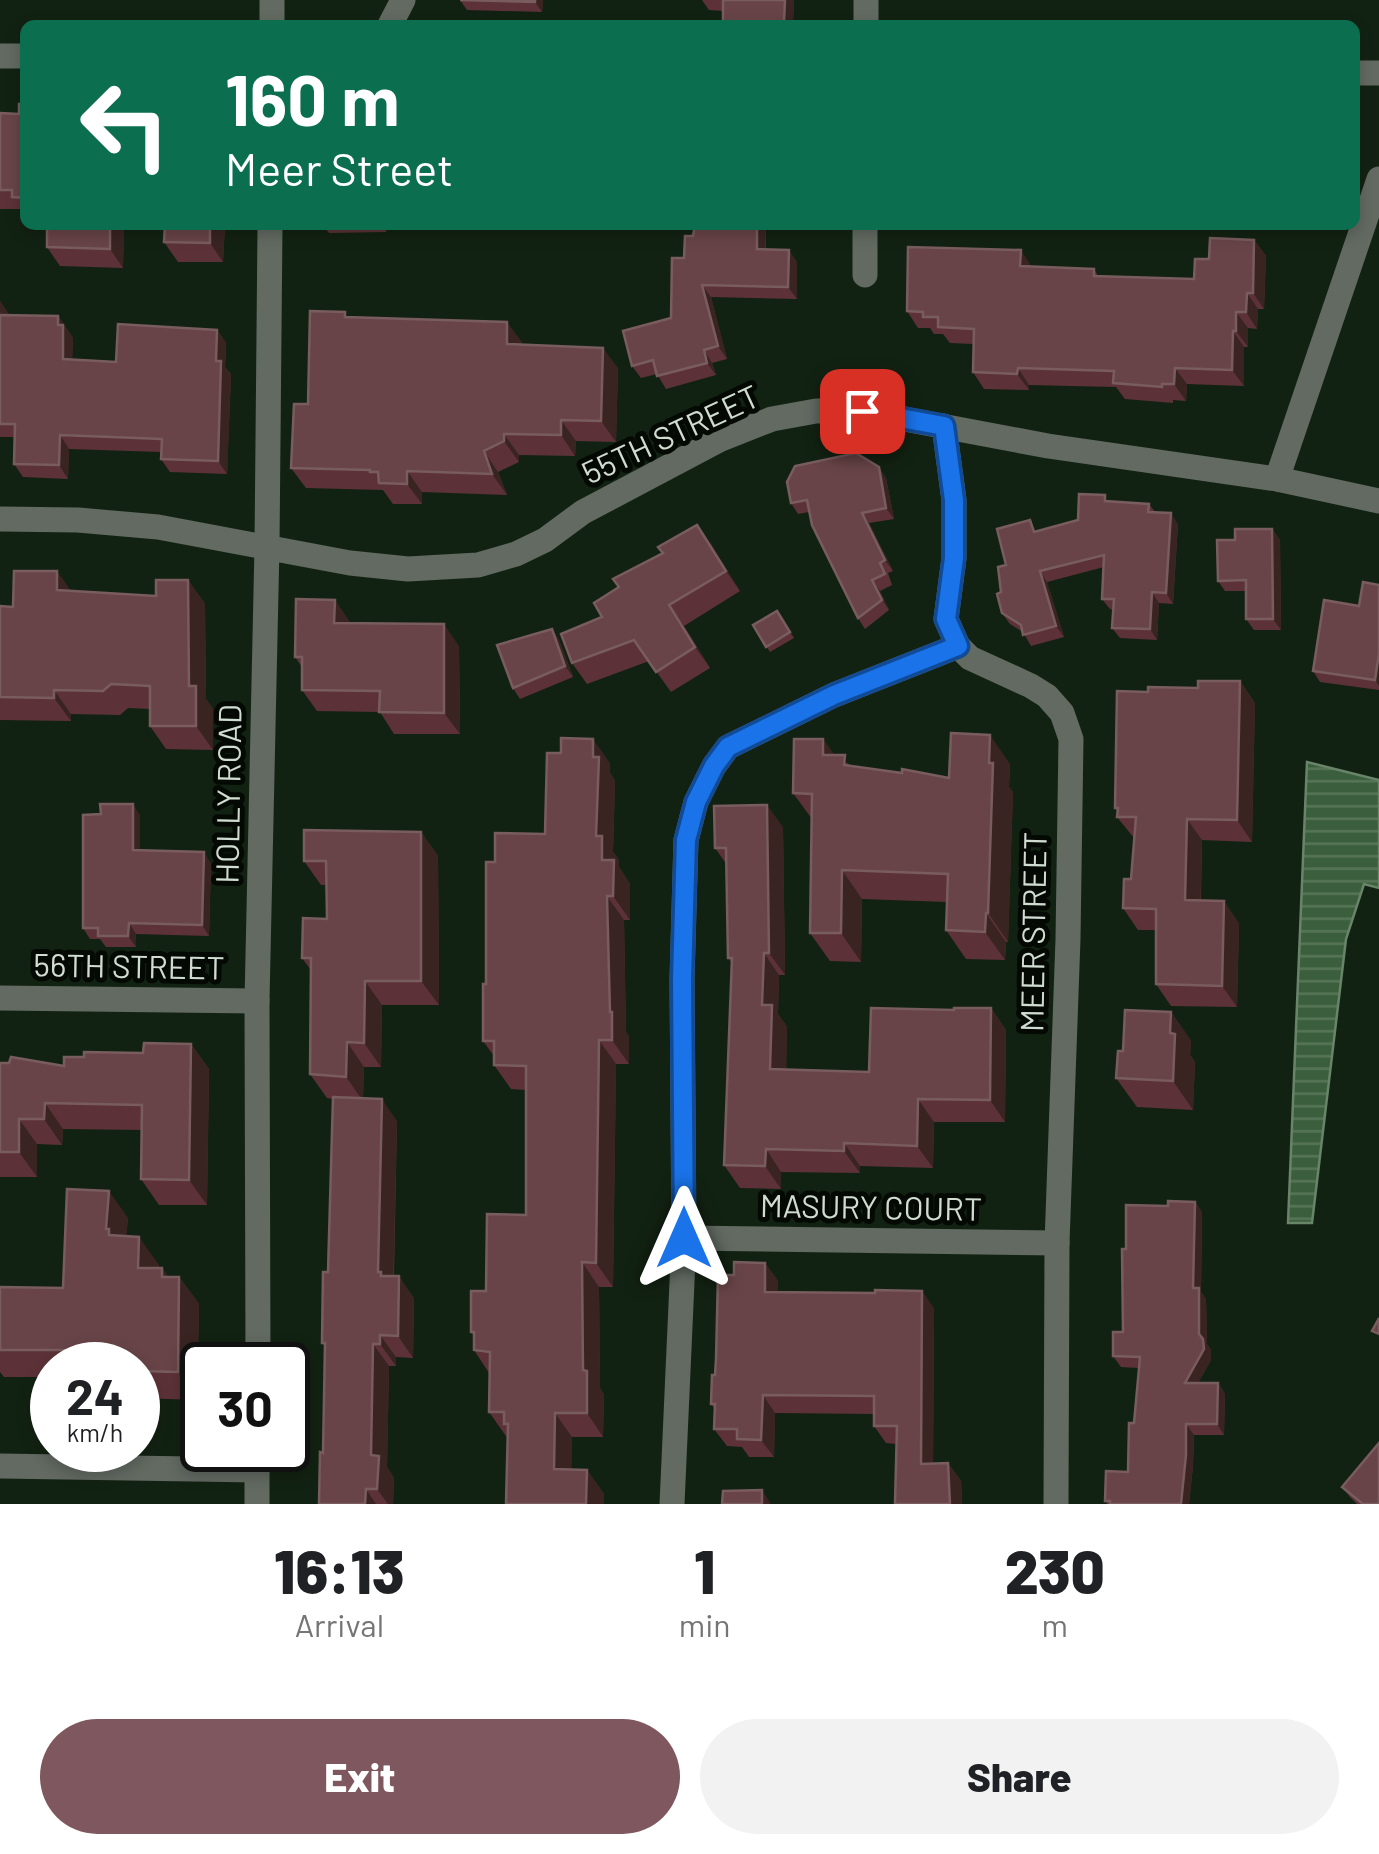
<!DOCTYPE html>
<style>
body{margin:0;font-family:Barlow,sans-serif;background:#f2f2f2;color:#202124;height:100vh;display:flex;flex-direction:column;font-size:38px;white-space:nowrap}
*{box-sizing:border-box;margin:0}
p{font-size:32px;color:#757577}
.icon{flex:none;width:55px;height:55px;fill:none;stroke:currentColor;stroke-width:2;stroke-linecap:round;stroke-linejoin:round}
.map{position:relative;height:1504px;overflow:hidden}
.side{display:flex;flex-direction:column;background:#fff;flex:1}
.side>*{flex:none}
.hud{position:absolute;left:20px;top:20px;width:1340px;height:210px;border-radius:15px;box-shadow:0 5px 15px #0003;background:#0b6e4f;color:#fff;overflow:hidden}
.speed{position:absolute;left:30px;top:1342px;display:flex;gap:20px;font-size:50px;font-weight:700;text-align:center}
.speed>*{display:grid;place-content:center;width:130px;height:130px;border-radius:50%;background:#fff;box-shadow:0 5px 15px #0003;line-height:1}
.speed small{font-size:25px;font-weight:400}
.speed .limit{border:5px solid #111;border-radius:15px;background:#fff;color:#111}
.pin{position:absolute;display:grid;place-items:center;width:85px;height:85px;color:#fff;margin:-42px;border-radius:20px;box-shadow:0 5px 15px #0006}
.me{position:absolute;width:110px;margin:-55px;rotate:0deg;stroke-linejoin:round;filter:drop-shadow(0 0 8px #0008)}
.turn{display:flex;align-items:center;gap:35px;height:210px;padding:0 40px;font-size:45px}
.turn .icon{width:130px;height:130px;stroke-width:2.5}
.turn b{display:block;font-size:70px;line-height:85px}
.eta{display:flex;justify-content:space-evenly;align-items:center;height:170px;text-align:center}
.eta b{font-size:60px;font-weight:800;line-height:70px}
.action{display:flex;gap:20px;margin-top:auto;padding:20px 40px}
.action a{flex:1;height:115px;border-radius:60px;background:#7f575e;color:#fff;font-size:40px;font-weight:800;line-height:115px;text-align:center}
.action a+a{background:#f2f2f2;color:#202124}
.map>svg:first-child{display:block}
</style>
<div class="map">
<svg width="1379" height="1504" viewBox="0 0 1379 1504">
<defs>
<pattern id="water-rules" width="6" height="5" patternUnits="userSpaceOnUse" patternTransform="scale(2.5)"><rect width="6" height="5" fill="#3b5f3c"/><path d="M0 2.5h6" fill="none" stroke="#567557"/></pattern>
</defs>
<rect width="100%" height="100%" fill="#122212"/>
<polygon fill="url(#water-rules)" stroke="#688469" stroke-width="2.5" points="1307,762 1379,780 1379,888 1364,884 1346,939 1312,1223 1288,1223"/>
<g fill="none" stroke-linecap="round" stroke-linejoin="round">
<g stroke="#626a62" stroke-width="25">
<polyline points="272,25 272,0"/>
<polyline points="390,25 403,0"/>
<polyline points="866,25 866,0"/>
<polyline points="0,56 25,56"/>
<polyline points="1355,73 1379,73"/>
<polyline points="865,275 865,225"/>
<polyline points="944,426 954,500 954,558 946,619 958,646 970,658 1031,686 1047,696 1062,713 1071,739 1068,939 1057,1243 1056,1504"/>
<polyline points="1277,479 1379,179"/>
<polyline points="0,519 78,520 158,527 350,563 408,569 478,565 516,554 545,540 583,512 721,439 772,419 816,411 862,411 1048,446 1277,479 1379,501"/>
<polyline points="0,998 257,1001"/>
<polyline points="684,1238 1057,1243"/>
<polyline points="258,1365 257,1001 267,546 270,225"/>
<polyline points="0,1466 257,1470"/>
<polyline points="257,1504 257,1450"/>
<polyline points="672,1504 684,1238 682,979 686,840 696,802 714,766 728,747 834,695 958,646"/>
</g>
</g>
<g fill="#5c3238">
<polygon points="460,0 543,0 542,12 467,10"/>
<polygon points="702,0 794,0 793,22 795,25 723,25 723,11 709,10"/>
<polygon points="25,104 25,216 21,209 0,209 0,113 19,114"/>
<polygon points="47,225 124,225 123,268 60,266 47,247"/>
<polygon points="165,225 225,225 223,262 178,262 164,242"/>
<polygon points="323,225 387,225 386,232 329,233"/>
<polygon points="695,225 766,225 766,249 797,262 797,299 711,297 727,359 712,363 716,375 666,389 657,374 641,378 632,366 671,318 684,258 693,236"/>
<polygon points="1254,240 1266,256 1264,309 1258,309 1257,329 1248,328 1248,347 1244,347 1244,386 1187,384 1186,401 1173,400 1173,403 1125,399 1116,387 1029,385 1029,390 984,389 973,372 974,344 950,343 943,334 934,334 930,328 918,328 907,311 1032,267 1094,269 1098,276 1194,279 1209,259"/>
<polygon points="0,301 9,315 58,316 73,338 72,359 116,362 217,330 226,343 225,367 231,374 227,474 170,472 161,459 161,452 69,449 68,479 23,477 14,464 15,437 0,437"/>
<polygon points="349,317 522,342 522,344 618,368 616,442 576,441 575,456 519,455 519,462 498,472 507,495 422,492 422,504 393,504 383,490 306,488 291,468 308,404"/>
<polygon points="886,478 894,519 869,523 893,571 888,573 892,585 880,591 889,610 865,629 858,618 809,512 798,514 791,503"/>
<polygon points="1109,501 1149,504 1155,512 1178,524 1173,604 1159,603 1157,640 1120,638 1112,628 1113,610 1110,609 1102,599 1104,567 1047,582 1064,637 1031,646 1023,632 1010,624 1002,613 1001,592 1006,565 1038,531 1078,520"/>
<polygon points="697,525 740,591 684,626 710,668 671,692 649,661 587,684 572,663 602,617 663,553"/>
<polygon points="1272,529 1280,540 1281,630 1254,630 1246,619 1246,591 1225,591 1218,581 1235,540"/>
<polygon points="188,580 205,604 206,699 213,709 213,750 166,749 150,726 150,709 128,708 120,715 71,714 71,721 0,720 0,606 13,607 71,591 156,596"/>
<polygon points="1379,585 1379,690 1320,682 1313,671 1359,606"/>
<polygon points="335,600 350,623 459,646 460,734 394,734 380,712 317,711 302,690 302,667 295,657"/>
<polygon points="777,611 794,638 770,652 753,625"/>
<polygon points="552,629 559,640 573,677 520,699 513,688"/>
<polygon points="1240,681 1255,703 1252,842 1202,840 1201,900 1239,923 1237,1007 1171,1006 1156,984 1156,930 1138,930 1123,908 1131,879 1134,838 1117,817 1118,812 1115,808 1148,692 1198,688"/>
<polygon points="823,739 834,755 852,766 902,773 949,778 1010,764 1009,787 1013,792 1008,942 1006,942 1005,960 966,959 946,930 947,902 862,899 861,962 830,961 810,933 812,819 793,793"/>
<polygon points="610,763 610,773 615,781 613,852 619,860 619,867 630,884 630,920 624,920 626,1032 629,1036 629,1064 616,1064 613,1287 599,1287 600,1388 604,1395 603,1437 572,1437 571,1469 587,1470 604,1494 604,1504 506,1504 508,1436 506,1436 489,1412 489,1373 474,1350 474,1336 471,1332 486,1291 526,1215 526,1090 511,1089 494,1065 494,1056 483,1041 495,862 545,834"/>
<polygon points="140,815 140,850 211,863 209,936 136,934 136,947 106,947 100,939 90,939 83,928"/>
<polygon points="783,827 785,975 779,975 778,1014 787,1027 786,1070 869,1072 954,1010 991,1008 1006,1030 1005,1122 934,1122 933,1168 860,1166 860,1173 781,1172 781,1189 740,1188 724,1165 732,963 728,958 727,865 715,848"/>
<polygon points="421,832 438,856 439,1005 382,1005 381,1067 364,1067 363,1098 397,1121 394,1276 414,1298 413,1358 396,1357 396,1366 389,1366 387,1467 394,1478 393,1504 319,1504 323,1453 325,1347 322,1343 328,1272 333,1099 327,1098 310,1074 311,970 302,958 327,919 327,885 321,885 304,861"/>
<polygon points="1171,1012 1191,1041 1190,1055 1195,1062 1193,1110 1137,1107 1116,1078"/>
<polygon points="191,1044 209,1069 207,1205 159,1205 141,1179 142,1130 63,1129 62,1145 37,1144 37,1177 0,1177 0,1063 64,1066 84,1057 143,1053"/>
<polygon points="1195,1202 1202,1212 1201,1292 1206,1299 1207,1344 1211,1350 1211,1360 1198,1383 1218,1383 1225,1394 1224,1435 1194,1435 1193,1466 1189,1504 1107,1504 1105,1501 1128,1472 1139,1368 1121,1367 1113,1356 1123,1332 1126,1249 1168,1206"/>
<polygon points="128,1218 126,1236 159,1265 158,1268 162,1268 168,1277 179,1277 199,1304 197,1400 138,1398 138,1365 52,1365 52,1377 4,1377 0,1372 0,1287 63,1288"/>
<polygon points="765,1263 778,1281 777,1292 934,1308 933,1464 948,1463 961,1481 962,1504 895,1504 896,1444 886,1443 874,1426 874,1414 775,1413 774,1457 749,1457 742,1447 727,1446 714,1429 715,1409 711,1404 715,1375 734,1275"/>
<polygon points="1342,1487 1379,1504 1357,1504 1350,1497"/>
</g>
<g fill="#392422">
<polygon points="535,0 543,0 542,12 535,2"/>
<polygon points="785,0 794,0 793,22 795,25 786,25 784,22"/>
<polygon points="110,225 124,225 123,268 110,249"/>
<polygon points="210,225 225,225 223,262 210,243"/>
<polygon points="757,225 766,225 765,262 757,249"/>
<polygon points="1254,240 1266,256 1264,309 1253,293"/>
<polygon points="789,250 797,262 797,299 788,287"/>
<polygon points="1021,250 1032,267 1020,266"/>
<polygon points="702,285 711,297 727,359 718,346"/>
<polygon points="1247,293 1258,309 1257,329 1246,312"/>
<polygon points="0,301 9,314 9,328 0,315"/>
<polygon points="1236,312 1248,328 1248,347 1236,331"/>
<polygon points="58,316 73,338 72,372 63,359 58,325"/>
<polygon points="507,322 522,342 521,364 507,344"/>
<polygon points="217,330 226,343 225,367 231,374 227,474 218,461 216,361"/>
<polygon points="1233,331 1244,347 1244,386 1232,370"/>
<polygon points="603,348 618,368 616,442 601,421"/>
<polygon points="704,350 712,363 716,375 707,363"/>
<polygon points="1018,368 1029,385 1029,390 1017,374"/>
<polygon points="1175,368 1187,384 1186,401 1174,384"/>
<polygon points="561,420 576,441 575,456 561,435"/>
<polygon points="504,434 519,455 519,462 504,441"/>
<polygon points="60,435 69,449 68,479 59,465"/>
<polygon points="484,451 498,472 507,495 492,474"/>
<polygon points="879,467 886,478 894,519 886,508"/>
<polygon points="407,471 422,492 422,504 407,484"/>
<polygon points="862,513 869,523 893,571 885,560"/>
<polygon points="1171,513 1178,524 1173,604 1166,593"/>
<polygon points="697,525 712,545 740,591 726,571"/>
<polygon points="1272,529 1280,540 1281,630 1273,619"/>
<polygon points="57,571 74,595 57,590"/>
<polygon points="1040,571 1047,582 1064,637 1056,626"/>
<polygon points="188,580 205,604 206,699 213,709 213,750 196,726 189,686"/>
<polygon points="872,580 880,591 889,610 882,600"/>
<polygon points="1152,592 1159,603 1157,640 1150,629"/>
<polygon points="335,600 350,622 349,644 334,623"/>
<polygon points="669,605 684,626 710,668 695,647"/>
<polygon points="444,624 459,646 460,734 444,713"/>
<polygon points="552,629 559,640 573,677 565,666"/>
<polygon points="1379,653 1379,686 1375,680"/>
<polygon points="1240,681 1255,703 1252,842 1237,820"/>
<polygon points="54,690 71,714 71,721 54,698"/>
<polygon points="990,735 1010,764 1009,787 1013,792 1008,942 988,913"/>
<polygon points="593,739 610,763 610,773 615,781 613,852 619,860 619,867 630,884 630,920 613,896 602,860 596,836"/>
<polygon points="823,739 843,768 823,755"/>
<polygon points="133,804 140,815 140,861 133,850"/>
<polygon points="767,805 783,827 785,975 769,953"/>
<polygon points="1187,819 1202,840 1200,921 1185,900"/>
<polygon points="421,832 438,856 439,1005 421,981"/>
<polygon points="204,852 211,863 209,936 202,925"/>
<polygon points="842,870 862,899 861,962 841,933"/>
<polygon points="607,896 624,920 626,1032 629,1036 629,1064 612,1040 610,1012"/>
<polygon points="1224,901 1239,923 1237,1007 1222,986"/>
<polygon points="986,913 1006,942 1005,960 985,932"/>
<polygon points="129,923 136,934 136,947 128,936"/>
<polygon points="764,953 779,975 778,1014 787,1027 786,1091 770,1069 762,1005"/>
<polygon points="365,981 382,1005 381,1067 364,1043"/>
<polygon points="991,1008 1006,1030 1005,1122 990,1100"/>
<polygon points="1171,1012 1191,1041 1190,1055 1195,1062 1193,1110 1173,1081 1170,1033"/>
<polygon points="599,1040 616,1064 613,1287 596,1263"/>
<polygon points="347,1042 364,1067 363,1101 346,1077"/>
<polygon points="191,1044 209,1069 207,1205 189,1180"/>
<polygon points="382,1099 397,1121 393,1290 378,1272"/>
<polygon points="918,1099 934,1122 933,1168 917,1146"/>
<polygon points="45,1103 63,1129 62,1145 44,1119"/>
<polygon points="19,1119 37,1144 37,1177 19,1152"/>
<polygon points="844,1143 860,1166 860,1173 844,1151"/>
<polygon points="766,1149 781,1172 781,1189 765,1166"/>
<polygon points="109,1191 128,1218 125,1252 128,1262 106,1229"/>
<polygon points="1195,1202 1202,1212 1201,1292 1206,1299 1207,1344 1211,1350 1211,1360 1192,1394 1185,1383 1199,1334 1193,1288"/>
<polygon points="139,1237 159,1265 157,1295 138,1268"/>
<polygon points="582,1262 599,1287 600,1388 604,1395 603,1437 587,1413 583,1370"/>
<polygon points="765,1263 778,1281 777,1310 765,1292"/>
<polygon points="162,1268 179,1293 179,1277 199,1304 197,1400 178,1372"/>
<polygon points="399,1276 414,1298 413,1358 398,1336"/>
<polygon points="922,1291 934,1308 933,1482 921,1464"/>
<polygon points="380,1335 396,1357 396,1366 380,1344"/>
<polygon points="373,1344 389,1366 387,1467 394,1478 393,1504 388,1504 377,1489 371,1455"/>
<polygon points="1218,1383 1225,1394 1224,1435 1217,1424"/>
<polygon points="763,1395 775,1413 774,1457 761,1440"/>
<polygon points="555,1413 572,1437 571,1493 554,1469"/>
<polygon points="1186,1424 1194,1435 1193,1466 1189,1504 1181,1504"/>
<polygon points="948,1463 961,1481 962,1504 950,1504"/>
<polygon points="587,1470 604,1494 604,1504 586,1504"/>
<polygon points="366,1489 376,1504 365,1504"/>
<polygon points="762,1490 771,1504 762,1504"/>
</g>
<g fill="#684448" stroke="#795c5e" stroke-width="2.5">
<polygon points="460,0 535,0 535,2"/>
<polygon points="723,0 785,0 784,22 793,22 793,25 723,25"/>
<polygon points="19,104 25,104 25,198 12,197 12,190 0,190 0,113 19,114"/>
<polygon points="47,225 110,225 110,249 47,247"/>
<polygon points="165,225 210,225 210,243 164,242"/>
<polygon points="695,225 757,225 757,249 789,250 788,287 702,285 718,346 704,350 707,363 657,376 653,360 632,366 623,331 671,318 672,258 684,258 685,236 693,236"/>
<polygon points="1210,238 1254,240 1253,293 1247,293 1246,312 1236,312 1236,331 1233,331 1232,370 1175,368 1174,384 1162,384 1162,387 1113,383 1114,371 1018,368 1017,374 973,372 974,329 938,327 938,317 923,317 923,312 907,311 908,247 1021,250 1020,266 1094,269 1094,276 1194,279 1195,259 1209,259"/>
<polygon points="310,311 345,312 345,317 507,322 507,344 603,348 601,421 561,420 561,435 504,434 504,441 484,451 492,474 407,471 407,484 379,483 378,472 370,472 370,470 291,468 294,404 308,404"/>
<polygon points="0,315 58,316 58,325 63,325 63,359 116,362 118,324 217,330 216,361 221,361 218,461 161,459 162,439 60,435 59,465 14,464 15,424 0,424"/>
<polygon points="856,453 879,467 886,508 862,513 885,560 880,563 885,574 872,580 882,600 858,618 812,525 807,500 791,503 787,482 795,466"/>
<polygon points="1079,494 1105,495 1105,501 1149,504 1148,512 1171,513 1166,593 1152,592 1150,629 1112,628 1114,599 1102,599 1104,555 1040,571 1056,626 1023,635 1021,625 1002,613 997,594 1001,592 998,567 1006,565 997,529 1030,520 1034,532 1078,520"/>
<polygon points="697,525 726,571 669,605 695,647 656,672 634,640 572,663 561,634 602,617 594,603 619,587 613,579 663,553 658,547"/>
<polygon points="1235,529 1272,529 1273,619 1246,619 1246,580 1218,581 1217,540 1235,540"/>
<polygon points="14,571 57,571 57,590 156,596 156,580 188,580 189,686 196,686 196,726 150,726 150,686 111,684 103,691 54,690 54,698 0,697 0,606 13,607"/>
<polygon points="1363,582 1379,585 1379,653 1375,680 1313,671 1324,600 1359,606"/>
<polygon points="296,599 335,600 334,623 444,624 444,713 379,712 380,691 302,690 302,657 295,657"/>
<polygon points="777,611 790,632 766,647 753,625"/>
<polygon points="552,629 565,666 513,688 497,645"/>
<polygon points="1198,681 1240,681 1237,820 1187,819 1185,900 1224,901 1222,986 1156,984 1156,909 1123,908 1124,879 1131,879 1136,817 1117,817 1118,808 1115,808 1117,691 1148,692 1148,687 1198,688"/>
<polygon points="951,733 990,735 989,763 993,763 988,913 986,913 985,932 946,930 948,874 842,870 841,933 810,933 812,794 793,793 794,739 823,739 823,755 845,755 844,765 902,773 902,769 949,778"/>
<polygon points="561,738 593,739 593,757 599,757 596,836 602,836 602,860 614,860 613,896 607,896 610,1012 612,1012 612,1040 599,1040 596,1263 582,1262 583,1370 587,1371 587,1413 555,1413 554,1469 587,1470 586,1504 506,1504 508,1424 504,1424 504,1412 489,1412 490,1352 474,1350 474,1332 471,1332 471,1291 486,1291 487,1214 526,1215 526,1066 494,1065 494,1041 483,1041 483,984 486,984 486,862 495,862 495,833 545,834 547,753 561,753"/>
<polygon points="100,804 133,804 133,850 204,852 202,925 129,923 128,936 98,936 98,928 83,928 83,815 101,814"/>
<polygon points="767,805 769,953 764,953 762,1005 772,1005 770,1069 869,1072 871,1008 954,1010 954,1008 991,1008 990,1100 918,1099 917,1146 844,1143 844,1151 766,1149 765,1166 724,1165 732,958 728,958 726,848 715,848 714,806"/>
<polygon points="304,830 421,832 421,981 365,981 364,1043 347,1042 346,1077 310,1074 311,958 302,958 303,918 327,919 326,861 304,861"/>
<polygon points="1125,1010 1171,1012 1170,1033 1175,1034 1173,1081 1116,1078 1118,1051 1123,1051"/>
<polygon points="144,1043 191,1044 189,1180 141,1179 142,1105 45,1103 44,1119 19,1119 19,1152 0,1152 0,1063 9,1063 11,1057 64,1066 64,1057 84,1057 84,1052 143,1053"/>
<polygon points="333,1097 382,1099 378,1272 381,1272 381,1276 399,1276 398,1336 380,1335 380,1344 373,1344 371,1455 379,1456 377,1489 366,1489 365,1504 319,1504 320,1452 323,1453 325,1343 322,1343 323,1272 328,1272"/>
<polygon points="67,1189 109,1191 106,1229 109,1229 109,1235 139,1237 138,1268 162,1268 162,1277 179,1277 178,1372 138,1371 138,1365 64,1365 65,1350 0,1350 0,1287 63,1288"/>
<polygon points="1168,1201 1195,1202 1193,1288 1199,1288 1199,1334 1203,1339 1204,1349 1185,1383 1218,1383 1217,1424 1186,1424 1186,1455 1181,1504 1110,1504 1110,1501 1105,1501 1106,1471 1128,1472 1129,1423 1134,1423 1140,1357 1113,1356 1113,1332 1123,1332 1122,1249 1126,1249 1126,1205 1168,1206"/>
<polygon points="734,1262 765,1263 765,1292 875,1293 875,1290 922,1291 921,1464 948,1463 950,1504 895,1504 897,1426 874,1426 874,1396 763,1395 761,1440 737,1439 737,1429 714,1429 715,1404 711,1404 712,1375 715,1375 716,1359 718,1275 734,1275"/>
<polygon points="1379,1318 1379,1334 1372,1331"/>
<polygon points="1379,1443 1379,1504 1363,1504 1342,1487"/>
<polygon points="762,1490 762,1504 722,1504 723,1491"/>
</g>
<g fill="none" stroke-linecap="round" stroke-linejoin="round">
<defs>
<polyline id="route" points="684,1238 682,979 685,874 686,840 696,802 714,766 728,747 834,695 958,646 946,619 954,558 954,500 944,426 862,411"/>
</defs>
<use href="#route" stroke="#114b97" stroke-width="25"/>
<use href="#route" stroke="#1a73e8" stroke-width="18"/>
</g>
<g text-anchor="middle" stroke-width="10" stroke-linejoin="round" paint-order="stroke">
<g font-size="32" fill="#d1dcd1" stroke="#040904">
<text transform="translate(671 435) rotate(-25)" y="11">55TH STREET</text>
<text transform="translate(229 794) rotate(-89)" y="11">HOLLY ROAD</text>
<text transform="translate(1034 932) rotate(-89)" y="11">MEER STREET</text>
<text transform="translate(129 967) rotate(1)" y="11">56TH STREET</text>
<text transform="translate(871 1208) rotate(1)" y="11">MASURY COURT</text>
</g>
</g>
</svg>
<div class="speed"><div>24<small>km/h</small></div><div class="limit">30</div></div>
<div class="pin" style="left:862px;top:411px;background:#d93025"><svg class="icon" aria-label="arrive" viewBox="0 0 24 24"><path d="M6 21V4h12l-3 4 3 4H6"/></svg></div>
<svg class="me" style="left:684px;top:1238px" viewBox="-20 -20 40 40"><path d="M0-17L14 15 0 8-14 15z" fill="#1a73e8" stroke="#fff" stroke-width="4"/></svg>
<div class="hud">
<div class="turn"><svg class="icon" aria-label="left" viewBox="0 0 24 24"><path d="M17 20v-9H6M10 6l-5 5 5 5"/></svg><div><b>160 m</b>Meer Street</div></div>
</div>
</div>
<section class="side">
<div class="eta">
<div><b>16:13</b><p>Arrival</p></div>
<div><b>1</b><p>min</p></div>
<div><b>230</b><p>m</p></div>
</div>
<div class="action"><a>Exit</a><a>Share</a></div>
</section>
